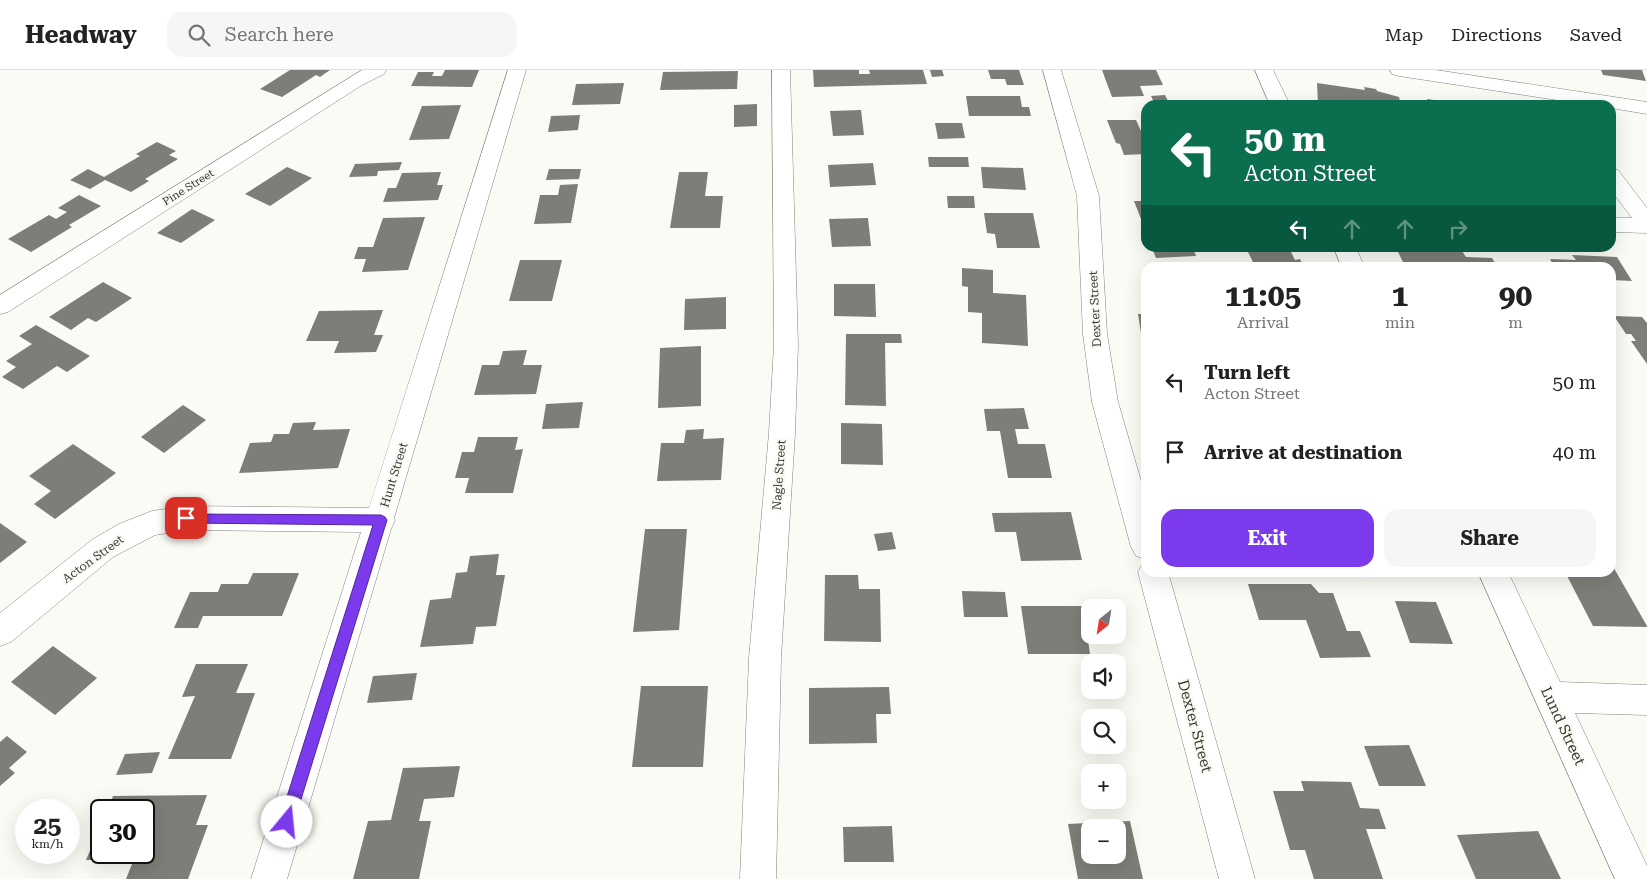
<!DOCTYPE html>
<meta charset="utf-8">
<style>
body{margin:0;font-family:"Roboto Serif",serif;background:#f6f6f6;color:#222;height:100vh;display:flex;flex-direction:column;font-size:19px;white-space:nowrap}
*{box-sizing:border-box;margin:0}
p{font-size:16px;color:#767676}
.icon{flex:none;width:28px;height:28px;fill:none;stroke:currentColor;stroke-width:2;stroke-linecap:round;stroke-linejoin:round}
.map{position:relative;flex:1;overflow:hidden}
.drawer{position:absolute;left:1141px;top:192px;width:475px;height:315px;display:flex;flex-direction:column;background:#fff;border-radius:15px;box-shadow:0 5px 20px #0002}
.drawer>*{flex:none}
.hud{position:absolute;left:1141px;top:30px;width:475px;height:152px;border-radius:15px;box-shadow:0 5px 20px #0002;background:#0b6e4f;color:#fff;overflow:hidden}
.needle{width:32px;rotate:210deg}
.buttons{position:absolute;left:1081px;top:529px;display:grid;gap:10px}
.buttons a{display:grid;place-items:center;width:45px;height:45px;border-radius:10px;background:#fff;box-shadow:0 5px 20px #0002;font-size:25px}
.speed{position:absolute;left:15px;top:729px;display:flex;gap:10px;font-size:25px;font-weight:700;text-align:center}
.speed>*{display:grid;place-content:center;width:65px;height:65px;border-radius:50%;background:#fff;box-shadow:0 5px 20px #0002;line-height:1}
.speed small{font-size:12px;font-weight:400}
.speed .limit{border:2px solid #111;border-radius:8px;background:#fff;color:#111}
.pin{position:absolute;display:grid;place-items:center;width:42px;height:42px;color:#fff;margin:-21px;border-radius:10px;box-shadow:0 2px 8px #0006}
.me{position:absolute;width:55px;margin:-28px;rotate:17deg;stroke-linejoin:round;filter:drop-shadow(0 0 4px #0008)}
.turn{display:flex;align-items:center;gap:18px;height:105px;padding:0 20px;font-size:22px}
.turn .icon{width:65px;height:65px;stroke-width:2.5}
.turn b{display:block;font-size:35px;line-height:42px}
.lanes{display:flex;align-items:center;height:48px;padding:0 20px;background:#0003;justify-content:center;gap:25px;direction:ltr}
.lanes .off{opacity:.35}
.eta{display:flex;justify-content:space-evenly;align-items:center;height:85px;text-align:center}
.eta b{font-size:30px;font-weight:700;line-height:35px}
.primary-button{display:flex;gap:10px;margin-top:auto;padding:10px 20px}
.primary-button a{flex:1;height:58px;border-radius:15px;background:#7c3aed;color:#fff;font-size:20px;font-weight:700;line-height:58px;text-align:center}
.primary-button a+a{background:#f6f6f6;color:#222}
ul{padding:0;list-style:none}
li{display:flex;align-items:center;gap:15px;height:70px;padding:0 20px}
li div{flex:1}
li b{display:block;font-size:19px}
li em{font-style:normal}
header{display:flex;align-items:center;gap:30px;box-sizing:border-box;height:70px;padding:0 25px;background:#fff;border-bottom:1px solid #e0e0e0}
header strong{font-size:24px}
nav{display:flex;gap:28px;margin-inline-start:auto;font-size:18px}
.search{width:350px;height:45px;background:#f6f6f6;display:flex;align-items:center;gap:12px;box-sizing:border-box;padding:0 18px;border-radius:15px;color:#767676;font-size:19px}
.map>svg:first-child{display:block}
</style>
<header>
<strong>Headway</strong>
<div class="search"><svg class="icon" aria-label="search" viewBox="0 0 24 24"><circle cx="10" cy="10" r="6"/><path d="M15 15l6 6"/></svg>Search here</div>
<nav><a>Map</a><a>Directions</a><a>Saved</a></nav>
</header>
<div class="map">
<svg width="1647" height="809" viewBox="0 0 1647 809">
<rect width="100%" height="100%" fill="#fbfbf5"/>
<g fill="#7e7e79" fill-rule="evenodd">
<polygon points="290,0 330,0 320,7 316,5 282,27 260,19"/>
<polygon points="445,0 479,0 472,17 411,16 418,2 434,2 432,6 442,6"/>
<polygon points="813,0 859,0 859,4 870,4 869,0 923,0 927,14 814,17"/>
<polygon points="930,0 942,0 944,6 932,7"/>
<polygon points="988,0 1019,0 1024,15 1007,15 1005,9 991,9"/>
<polygon points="1102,0 1156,0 1163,15 1140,16 1144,26 1112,27"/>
<polygon points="1601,0 1642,0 1646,11 1603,5"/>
<polygon points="738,1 737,19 660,20 663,2"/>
<polygon points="624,13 620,34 572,35 576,14"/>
<polygon points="1317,13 1365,20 1364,17 1376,19 1377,21 1399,27 1401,35 1318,34"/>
<polygon points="1165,25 1168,31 1154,32 1151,26"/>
<polygon points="966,26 1020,26 1022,37 1029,37 1031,46 969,46"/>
<polygon points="1427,29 1463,34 1463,35 1429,35"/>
<polygon points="757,34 757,56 734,57 734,35"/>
<polygon points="461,35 449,69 409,70 422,36"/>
<polygon points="861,40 864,65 833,66 830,41"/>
<polygon points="580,45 578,60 548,62 551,46"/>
<polygon points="1107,50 1136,50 1146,72 1146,84 1124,85 1120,74 1116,73"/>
<polygon points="935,53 962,53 965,68 938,69"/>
<polygon points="157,72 176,81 169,85 178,89 145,109 149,111 131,122 105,110 90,119 70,110 88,99 104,107 140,86 136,84"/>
<polygon points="928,87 968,87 969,97 929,97"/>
<polygon points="402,92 399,100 378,101 377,106 349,107 355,94"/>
<polygon points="873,93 876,115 830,117 828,95"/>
<polygon points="287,97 312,108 270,136 245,124"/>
<polygon points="981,97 1023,98 1026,120 983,118"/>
<polygon points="549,99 581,99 579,109 546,110"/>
<polygon points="441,102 437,115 443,115 438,130 383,132 388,118 396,118 402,103"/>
<polygon points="679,102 708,102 705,126 723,126 720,158 670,158"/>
<polygon points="578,114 571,153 534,154 540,125 558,125 560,115"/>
<polygon points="79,125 101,136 69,155 72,157 31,182 8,169 49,145 56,149 67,142 58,138"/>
<polygon points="947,126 974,126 975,138 948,138"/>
<polygon points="1134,131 1146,131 1146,162"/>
<polygon points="192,139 215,150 181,173 157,163"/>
<polygon points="984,143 1033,143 1040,178 997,178 995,164 987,163"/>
<polygon points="425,147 408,200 362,202 366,189 354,189 358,177 373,177 383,148"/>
<polygon points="868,148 871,176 832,177 829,149"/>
<polygon points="1152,178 1193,178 1196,186 1156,188"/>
<polygon points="1289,178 1295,190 1300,189 1304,197 1263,198 1261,194 1254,194 1247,180"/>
<polygon points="1396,178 1431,178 1433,180 1462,181 1466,187 1492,188 1495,193 1513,193 1516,198 1406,198"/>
<polygon points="1572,185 1617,187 1632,211 1611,210 1611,198 1555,198 1550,189 1576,190"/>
<polygon points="520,190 562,190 552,231 509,231"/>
<polygon points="962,198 993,200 993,223 1026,225 1028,276 982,273 982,243 968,242 968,217 962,216"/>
<polygon points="103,212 132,228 96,252 88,248 71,260 49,247"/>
<polygon points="834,214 875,214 876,247 834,246"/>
<polygon points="726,227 726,259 684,260 685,229"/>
<polygon points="383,240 374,265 383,265 376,282 334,283 339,271 306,271 319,241"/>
<polygon points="1138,244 1146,244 1146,283 1144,282"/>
<polygon points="1614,246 1642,247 1647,253 1647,294 1631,271 1636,271 1631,264 1626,264"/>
<polygon points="36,255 90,286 67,302 57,296 23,319 2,307 16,297 6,291 32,274 19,266"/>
<polygon points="846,264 901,264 902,273 885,273 886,336 845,335"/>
<polygon points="701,276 701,336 658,338 660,278"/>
<polygon points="527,280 523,295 542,295 536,324 474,325 482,295 499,295 503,281"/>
<polygon points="583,332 579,358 542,359 546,334"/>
<polygon points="183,335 206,350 164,383 141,367"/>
<polygon points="1024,338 1029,359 1015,359 1018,374 1045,374 1052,408 1008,408 1000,361 987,361 984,339"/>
<polygon points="316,352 313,360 350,359 338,398 239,403 250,373 271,372 274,364 289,364 293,353"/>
<polygon points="841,353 882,354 883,395 841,394"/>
<polygon points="704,359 703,369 724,368 721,410 657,411 661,373 684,373 686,360"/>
<polygon points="478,367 518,367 515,380 523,379 513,423 465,423 469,408 455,408 462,382 474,382"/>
<polygon points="73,374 116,403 55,449 34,434 51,421 29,406"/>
<polygon points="1071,442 1082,490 1021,491 1016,462 995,462 992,443"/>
<polygon points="0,453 27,472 0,493"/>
<polygon points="645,459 687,459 679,560 633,562"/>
<polygon points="892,462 896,479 878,481 874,464"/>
<polygon points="499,484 496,505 505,505 496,556 476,557 473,574 420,577 430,530 451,528 456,503 467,502 470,486"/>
<polygon points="1611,493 1647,556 1647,557 1593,556 1565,502 1611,502"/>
<polygon points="253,503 299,503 282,546 203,546 198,558 174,558 190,522 218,522 221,514 248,514"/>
<polygon points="825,505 858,505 859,519 880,519 881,572 824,571"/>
<polygon points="1248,514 1311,514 1319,523 1333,523 1347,561 1360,561 1371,587 1320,588 1306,550 1259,550"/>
<polygon points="962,521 1005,522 1008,547 964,547"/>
<polygon points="1395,531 1436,532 1453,574 1410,573"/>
<polygon points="1021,536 1086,536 1088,550 1090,550 1090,565 1101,565 1102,569 1088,570 1090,584 1028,584"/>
<polygon points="53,576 97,608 55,645 11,612"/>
<polygon points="196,594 248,594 236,623 255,623 231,689 168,689 195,626 182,627"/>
<polygon points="417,603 412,630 367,633 373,606"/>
<polygon points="641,616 708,616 703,697 632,697"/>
<polygon points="889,617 891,644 876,644 877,673 809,674 809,618"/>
<polygon points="7,666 27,682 9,698 15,703 0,716 0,672"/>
<polygon points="1409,675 1426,716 1379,716 1364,676"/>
<polygon points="160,682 152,703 116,705 125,684"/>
<polygon points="460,696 454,727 424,729 419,751 431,751 419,809 353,809 368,751 391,750 403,698"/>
<polygon points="1301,711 1351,712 1360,738 1379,739 1386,759 1366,759 1383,809 1314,809 1305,780 1290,780 1273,721 1304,721"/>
<polygon points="207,725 196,755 208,755 188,809 126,809 134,789 86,790 101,755 101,782 144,782 144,740 108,740 113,726"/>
<path d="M1130 751 1143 809H1078L1068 754ZM1090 758H1118V785H1090Z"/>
<polygon points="892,756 894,792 844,792 843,757"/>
<polygon points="1538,761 1561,809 1476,809 1457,765"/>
</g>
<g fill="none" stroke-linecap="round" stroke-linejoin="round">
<defs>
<g id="street">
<polygon points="362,0 386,0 384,4 362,15 8,242 0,244 0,225"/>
<polygon points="508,0 526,0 394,448 395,450 391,459 287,809 251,809 361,462 186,460 155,465 113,487 11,572 0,576 0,543 93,469 119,454 152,441 186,436 369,438"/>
<polygon points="772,0 790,0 798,275 795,363 781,588 776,809 740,809 749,588 769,363 774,275"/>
<polygon points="1043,0 1061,0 1099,126 1107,264 1118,332 1146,428 1146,489 1136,486 1131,477 1092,332 1083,264 1077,126"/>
<polygon points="1255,0 1273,0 1290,35 1270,35"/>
<polygon points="1390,0 1436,0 1647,32 1647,44 1611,38 1611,35 1590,35 1399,6 1392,4"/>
<polygon points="1611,99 1618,100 1647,138 1647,163 1611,162 1611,148 1632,148 1611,120"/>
<polygon points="1334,178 1356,178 1365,198 1342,198"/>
<polygon points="1146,492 1146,502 1168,502 1255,809 1219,809 1138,502 1143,493"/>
<polygon points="1478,502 1508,502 1560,612 1647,615 1647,645 1575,643 1647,796 1647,809 1615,809"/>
</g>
</defs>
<use href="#street" stroke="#81827c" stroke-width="1"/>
<use href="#street" fill="#fff" fill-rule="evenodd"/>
</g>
<polygon fill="#7c3aed" stroke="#51269a" points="186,444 381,445 385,447 387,450 294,752 292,758 287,760 281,758 279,752 373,455 186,453 182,452 180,448 182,445"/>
<g text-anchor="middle" stroke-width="5" stroke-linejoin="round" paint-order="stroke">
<g font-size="11" fill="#383835" stroke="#fbfbf5">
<text transform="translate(188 117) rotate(-32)" y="4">Pine Street</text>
</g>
<g font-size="12" fill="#383835" stroke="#fbfbf5">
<text transform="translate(1095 239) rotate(-93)" y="4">Dexter Street</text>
<text transform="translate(394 405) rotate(-73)" y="4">Hunt Street</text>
<text transform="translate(779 405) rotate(-86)" y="4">Nagle Street</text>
<text transform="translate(93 489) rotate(-36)" y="4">Acton Street</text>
</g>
<g font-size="15" fill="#383835" stroke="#fbfbf5">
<text transform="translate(1195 656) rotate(75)" y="5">Dexter Street</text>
<text transform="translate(1563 656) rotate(65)" y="5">Lund Street</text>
</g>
</g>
</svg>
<div class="buttons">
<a><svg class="needle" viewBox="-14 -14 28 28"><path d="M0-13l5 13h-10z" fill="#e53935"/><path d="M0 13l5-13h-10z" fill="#767676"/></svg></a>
<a><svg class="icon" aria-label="sound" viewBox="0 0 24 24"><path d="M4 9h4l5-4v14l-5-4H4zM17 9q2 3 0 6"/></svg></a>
<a><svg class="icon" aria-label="search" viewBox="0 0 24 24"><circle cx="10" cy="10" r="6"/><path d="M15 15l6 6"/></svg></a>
<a>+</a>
<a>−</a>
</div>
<div class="speed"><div>25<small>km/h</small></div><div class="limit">30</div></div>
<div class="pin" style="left:186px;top:448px;background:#d93025"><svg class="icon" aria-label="arrive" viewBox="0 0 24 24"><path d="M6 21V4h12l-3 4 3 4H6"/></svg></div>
<svg class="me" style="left:287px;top:752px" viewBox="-20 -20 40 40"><circle r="19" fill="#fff"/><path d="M0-13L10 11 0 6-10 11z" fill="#7c3aed"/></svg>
<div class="hud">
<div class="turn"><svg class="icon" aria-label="left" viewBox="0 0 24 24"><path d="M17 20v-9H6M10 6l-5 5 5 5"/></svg><div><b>50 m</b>Acton Street</div></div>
<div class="lanes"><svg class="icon" aria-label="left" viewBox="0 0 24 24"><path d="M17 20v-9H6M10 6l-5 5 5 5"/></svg><svg class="icon off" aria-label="ahead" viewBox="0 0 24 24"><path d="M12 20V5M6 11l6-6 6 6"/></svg><svg class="icon off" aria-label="ahead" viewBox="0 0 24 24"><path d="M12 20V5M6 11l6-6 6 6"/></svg><svg class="icon off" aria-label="right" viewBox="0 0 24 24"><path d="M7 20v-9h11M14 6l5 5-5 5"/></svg></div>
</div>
<section class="drawer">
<div class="eta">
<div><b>11:05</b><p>Arrival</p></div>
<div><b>1</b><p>min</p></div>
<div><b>90</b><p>m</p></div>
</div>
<ul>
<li><svg class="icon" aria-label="left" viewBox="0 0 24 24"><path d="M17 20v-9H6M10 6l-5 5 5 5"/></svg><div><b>Turn left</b><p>Acton Street</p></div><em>50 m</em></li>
<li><svg class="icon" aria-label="arrive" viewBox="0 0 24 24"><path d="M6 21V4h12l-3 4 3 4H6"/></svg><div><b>Arrive at destination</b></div><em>40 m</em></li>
</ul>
<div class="primary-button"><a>Exit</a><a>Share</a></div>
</section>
</div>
